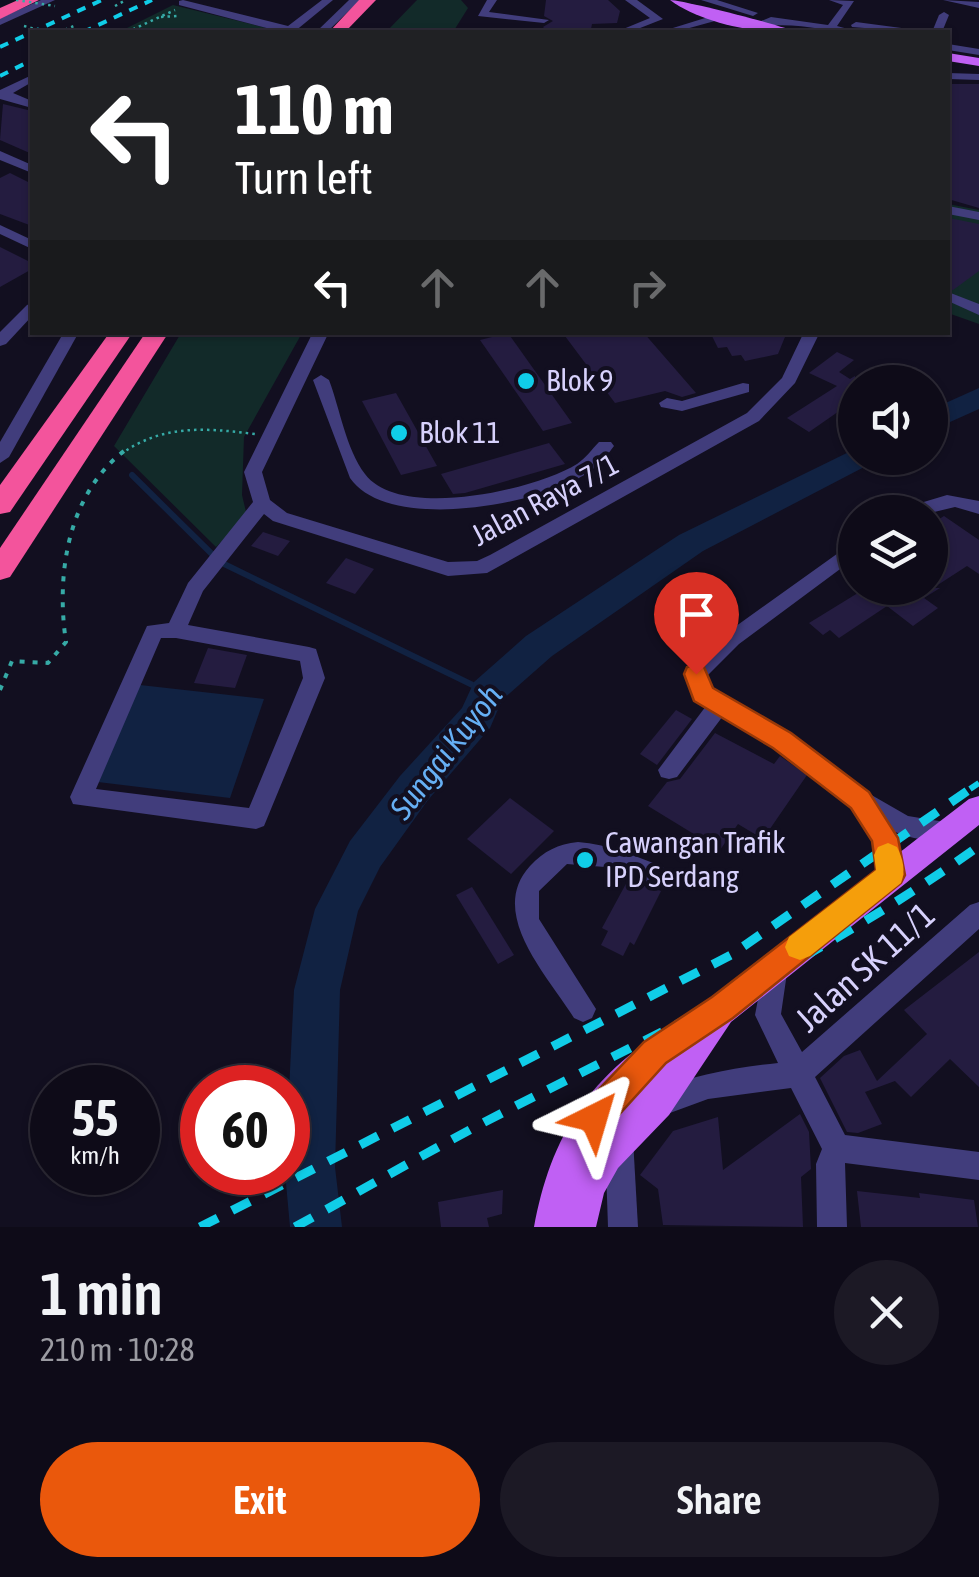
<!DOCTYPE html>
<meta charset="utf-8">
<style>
body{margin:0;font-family:"Asap Condensed",sans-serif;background:#1c1925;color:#f1f3f6;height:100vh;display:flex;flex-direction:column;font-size:38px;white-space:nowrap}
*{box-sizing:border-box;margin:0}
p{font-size:32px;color:#9b9ba2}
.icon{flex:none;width:55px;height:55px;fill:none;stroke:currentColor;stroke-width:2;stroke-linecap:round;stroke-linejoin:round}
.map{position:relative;height:1227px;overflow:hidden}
.sheet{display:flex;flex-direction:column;background:#0e0b18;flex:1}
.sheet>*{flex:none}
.hud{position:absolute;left:30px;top:30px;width:920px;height:305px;border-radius:0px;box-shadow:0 2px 8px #0004,0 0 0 2px #2e2b37;background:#202124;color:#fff;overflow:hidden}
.buttons{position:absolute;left:838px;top:365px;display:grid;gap:20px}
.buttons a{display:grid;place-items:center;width:110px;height:110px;border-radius:50%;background:#0e0b18;box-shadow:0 2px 8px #0004,0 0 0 2px #2e2b37;font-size:50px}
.speed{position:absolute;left:30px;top:1065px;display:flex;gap:20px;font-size:50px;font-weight:700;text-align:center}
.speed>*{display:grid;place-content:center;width:130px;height:130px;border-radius:50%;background:#0e0b18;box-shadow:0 2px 8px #0004,0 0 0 2px #2e2b37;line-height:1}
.speed small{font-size:25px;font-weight:400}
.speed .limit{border:15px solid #d22;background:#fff;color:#111}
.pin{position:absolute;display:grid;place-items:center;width:85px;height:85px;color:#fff;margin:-102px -42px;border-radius:50% 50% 50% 0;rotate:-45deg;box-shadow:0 0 10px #0007}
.pin .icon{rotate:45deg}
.me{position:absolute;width:110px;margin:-55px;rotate:40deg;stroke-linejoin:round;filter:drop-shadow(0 0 8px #0008)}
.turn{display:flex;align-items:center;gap:35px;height:210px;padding:0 40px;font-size:45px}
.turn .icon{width:130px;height:130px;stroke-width:2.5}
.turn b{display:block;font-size:70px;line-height:85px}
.lanes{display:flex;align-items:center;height:95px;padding:0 40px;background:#0003;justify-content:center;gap:50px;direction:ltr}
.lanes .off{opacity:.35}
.round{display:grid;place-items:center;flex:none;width:105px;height:105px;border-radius:52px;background:#1c1925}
.headline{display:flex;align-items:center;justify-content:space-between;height:170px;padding:0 40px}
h1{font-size:60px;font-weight:600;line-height:75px}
.primary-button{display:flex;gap:20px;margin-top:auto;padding:20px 40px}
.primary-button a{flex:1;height:115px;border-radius:60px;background:#ea580c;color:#fff;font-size:40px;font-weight:600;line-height:115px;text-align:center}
.primary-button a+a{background:#1c1925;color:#f1f3f6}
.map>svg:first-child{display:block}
</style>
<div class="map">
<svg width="979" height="1227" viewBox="0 0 979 1227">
<rect width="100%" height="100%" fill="#120f20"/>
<g fill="#122a29">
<polygon points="417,0 461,0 468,8 453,32 386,32"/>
<polygon points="173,5 283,32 119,32"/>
<polygon points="948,204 979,210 979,324 948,313"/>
<polygon points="181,333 302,333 244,437 242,495 247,516 216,547 114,446"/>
</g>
<polygon fill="#112242" points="140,685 264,699 230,798 98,782"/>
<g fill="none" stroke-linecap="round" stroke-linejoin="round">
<polyline stroke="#112242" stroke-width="6" points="132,475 220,562 487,692"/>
<g fill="#112242" fill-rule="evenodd">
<polygon points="979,388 979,409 930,431 930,410"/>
<polygon points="855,449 855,458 872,458 868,465 703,551 552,656 502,700 490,728 428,800 380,867 358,911 340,990 335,1167 342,1227 290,1227 285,1172 294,990 315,909 350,841 400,776 462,708 474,682 526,636 679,535"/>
</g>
</g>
<g fill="#241c40">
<polygon points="546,0 608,0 620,11 617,23 592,24 591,29 582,32 547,31 543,27 553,21 544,16"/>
<polygon points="948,84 979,84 979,208 948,199"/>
<polygon points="3,104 32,111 32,154 0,140"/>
<polygon points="10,173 32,184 32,226 0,214 0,178"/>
<polygon points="949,218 979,224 979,271 953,290 948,289"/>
<polygon points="0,247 32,263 32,269 0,287"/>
<polygon points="562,332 643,332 696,393 682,397 665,391 615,403"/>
<polygon points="710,332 787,332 778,354 745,361 741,355 732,356 727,347 718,348"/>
<polygon points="508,333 572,423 543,431 480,340"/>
<polygon points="837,352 854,360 839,372 850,379 855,376 855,400 809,432 787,418 837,386 809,373"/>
<polygon points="396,393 437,466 401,475 362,401"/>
<polygon points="549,443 565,464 465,493 453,494 441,474"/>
<polygon points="944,516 979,540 979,574 967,566 933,588 940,588 924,598 938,608 913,626 887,606 839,638 830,630 823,635 809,623 866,588 930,588 930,525"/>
<polygon points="263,532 290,541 278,556 251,546"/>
<polygon points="346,558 374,569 355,594 326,583"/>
<polygon points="208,648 247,655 235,688 194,683"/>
<polygon points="676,710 692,719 657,765 640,754"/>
<polygon points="715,733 774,764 780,756 807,775 763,839 738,824 720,850 648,806 667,782 680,779"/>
<polygon points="510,798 554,831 511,874 467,839"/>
<polygon points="628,880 661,891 634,945 630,942 623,956 601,945 608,931 602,928"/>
<polygon points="472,887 514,955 498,964 456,895"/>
<polygon points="979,952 979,1087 950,1059 911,1097 895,1081 865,1092 882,1124 858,1133 847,1132 820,1078 844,1056 860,1050 877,1081 927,1034 904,1010"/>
<polygon points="800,1114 809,1132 811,1169 801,1177 803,1227 663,1225 658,1189 640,1175 673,1131 718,1117 723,1170"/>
<polygon points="503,1190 502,1214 487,1218 489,1227 441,1227 438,1202"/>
<polygon points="857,1191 920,1198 919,1193 974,1200 978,1227 861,1227"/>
</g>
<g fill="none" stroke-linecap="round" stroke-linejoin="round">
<g stroke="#36aaa6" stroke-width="2.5" stroke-dasharray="2.5 4" stroke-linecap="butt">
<polyline points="115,6 126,0"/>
<polyline points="161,17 178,16"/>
<polyline points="59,32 74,26"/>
<polyline points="127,32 175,10"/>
<path d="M121 454C163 424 206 428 255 434"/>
</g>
<path stroke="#36aaa6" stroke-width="4" stroke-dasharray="5 8" stroke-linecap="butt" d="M0 690 12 661 48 663 66 642C56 576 67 495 124 451"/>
<g fill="#413d7c" fill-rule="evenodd">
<polygon points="41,0 55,0 0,25 0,18"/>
<polygon points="183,0 288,26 322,0 333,0 294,32 282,32 179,5 179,1"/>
<polygon points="349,0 360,0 327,32 316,32"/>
<polygon points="487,0 497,0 489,12 549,20 544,23 478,16"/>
<polygon points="625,0 637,0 663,19 630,32 616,32 650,18"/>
<polygon points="701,0 717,0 758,13 753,16"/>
<path d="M829 0 854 1 837 26 859 32C824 32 787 19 754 29L749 26 771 17 828 25 843 5Z"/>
<polygon points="943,0 979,2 979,8"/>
<polygon points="944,12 949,15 942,32 932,32 939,15"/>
<polygon points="718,14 722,15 722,19 675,32 660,32"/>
<polygon points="856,22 909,29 914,32 852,27 851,25"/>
<polygon points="948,44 979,49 979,55 948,50"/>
<polygon points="948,73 979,74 979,80 948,79"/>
<polygon points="32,75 32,82 13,93 32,101 32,108 0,99 0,90"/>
<polygon points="0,151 32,165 32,173 0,160"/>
<polygon points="948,206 979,212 979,220 948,214"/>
<polygon points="0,225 32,240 32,249 0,234"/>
<polygon points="948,292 979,304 979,315 948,301"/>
<polygon points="32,303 32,316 6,344 0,346 0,332 27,305"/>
<polygon points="64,332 79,332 9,457 0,463 0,442"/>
<path d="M313 332H329L262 472 270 500 287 513 448 562 477 561 490 555 747 413 782 378 804 332H820L795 383 759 421 487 573 448 576 273 521 264 514 203 591 188 625 309 647 316 649 325 678 264 826 256 829 73 804 70 797 147 626 169 623 188 583 253 502 244 472ZM161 638H176L300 661 303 678 249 808 96 789Z"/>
<path d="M321 375 329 380C340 409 346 449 365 474 400 521 535 490 577 464 586 458 592 449 599 442H611L614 446C608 454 601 463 593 469 547 505 388 534 350 478L313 380Z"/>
<polygon points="743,383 749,384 749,392 682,411 661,407 659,403 667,398 682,401"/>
<polygon points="947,495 979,501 979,514 955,507 930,513 906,512 917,504"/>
<path d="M855 541V558L739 644 707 676 712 689 790 734 868 793 908 816 957 824 961 831 957 838C939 844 910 839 893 831L903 875 900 883 891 886 882 883C876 868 878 852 871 838 848 789 770 744 723 716L677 777 669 779 661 777 658 770 706 706 695 700 686 674 689 668 725 634Z"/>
<path d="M578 842C608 844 635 856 663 867L666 875 663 883 654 886 605 867 567 864 539 891V919L596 1009 592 1018 583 1022 574 1018C547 975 487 913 530 866 544 851 558 844 578 842Z"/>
<path d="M979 902V929L815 1077 845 1135 979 1152V1180L845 1163 847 1227H817L816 1164 822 1149 791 1088 708 1099 659 1117 649 1113 645 1103 649 1093C694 1075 731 1068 778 1063L755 1015 766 957 775 954 784 957 788 966 781 1014 802 1052 970 905Z"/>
<polygon points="619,1125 629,1129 633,1139 638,1227 608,1227 605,1139 609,1129"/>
</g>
<g fill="#c060f4" fill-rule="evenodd">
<path d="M670 0C683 0 785 26 795 32 756 34 701 23 670 0Z"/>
<polygon points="948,53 979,58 979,66 948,61"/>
<path d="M979 796V825L731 1022 669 1115 618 1168 604 1193 596 1227H534C542 1184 555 1144 581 1107 616 1056 666 1030 714 995 800 931 884 864 969 799Z"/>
</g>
<g fill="#f3549c" fill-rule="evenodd">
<polygon points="18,0 39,0 0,19 0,8"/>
<polygon points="359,0 376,0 345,32 329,32"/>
<polygon points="110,332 133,332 10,512 0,514 0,485"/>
<polygon points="146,332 169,332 10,577 0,580 0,548"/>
</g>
<g stroke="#10cde8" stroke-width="4" stroke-dasharray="9 8" stroke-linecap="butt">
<polyline points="83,32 152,0"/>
<polyline points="0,47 102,0"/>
<polyline points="0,76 32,60"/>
</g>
<polyline stroke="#10cde8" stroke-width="6" stroke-dasharray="15 12" stroke-linecap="butt" points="970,789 979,783"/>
<g stroke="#10cde8" stroke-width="9" stroke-dasharray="20 16" stroke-linecap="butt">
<polyline points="200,1227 731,955 973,787"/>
<path d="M295 1227C364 1189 432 1149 502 1113 665 1029 829 954 979 846"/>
</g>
<g stroke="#36aaa6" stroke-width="2.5" stroke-dasharray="2.5 4" stroke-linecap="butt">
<polyline points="16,0 55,6"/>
<polyline points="24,26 46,32"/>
</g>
</g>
<polygon fill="#ea580c" stroke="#983908" stroke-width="2.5" points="696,665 704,667 713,688 791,733 869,792 898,838 905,875 901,883 733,1018 666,1063 606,1129 594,1134 583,1129 578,1118 583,1106 644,1042 712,997 876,870 872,841 851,808 773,748 694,701 684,674 687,667"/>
<path fill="#f59e0b" d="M888 843 897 847C903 859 906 871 901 883L810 956 800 960 789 956 785 947 789 937 876 870 874 855 878 847Z"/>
<g fill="#10cde8" stroke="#120f20" stroke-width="4">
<circle cx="526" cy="381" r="10"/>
<circle cx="399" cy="433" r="10"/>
<circle cx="585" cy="860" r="10"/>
</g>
<g text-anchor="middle" stroke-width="8" stroke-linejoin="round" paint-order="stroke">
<g font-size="30" fill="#d7d1fc" stroke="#120f20" text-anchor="start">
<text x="546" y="391">Blok 9</text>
<text x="419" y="443">Blok 11</text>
<text x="605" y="853">Cawangan Trafik<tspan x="605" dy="34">IPD Serdang</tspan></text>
</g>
<g font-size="30" fill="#d7d1fc" stroke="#120f20">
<text transform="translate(545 500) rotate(-28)" y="10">Jalan Raya 7/1</text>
</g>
<g font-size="32" font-style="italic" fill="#66aff4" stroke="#120f20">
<text transform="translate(446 752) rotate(-52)" y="11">Sungai Kuyoh</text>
</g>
<g font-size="35" fill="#d7d1fc" stroke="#120f20">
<text transform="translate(865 967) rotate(-42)" y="12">Jalan SK 11/1</text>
</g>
</g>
</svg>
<div class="buttons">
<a><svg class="icon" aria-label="sound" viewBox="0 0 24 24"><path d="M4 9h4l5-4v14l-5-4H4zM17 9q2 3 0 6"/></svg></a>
<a><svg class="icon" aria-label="layers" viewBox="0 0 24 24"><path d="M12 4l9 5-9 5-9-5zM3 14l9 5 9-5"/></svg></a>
</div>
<div class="speed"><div>55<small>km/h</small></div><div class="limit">60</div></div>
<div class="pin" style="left:696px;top:674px;background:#d93025"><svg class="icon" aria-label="arrive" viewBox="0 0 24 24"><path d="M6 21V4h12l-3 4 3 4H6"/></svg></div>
<svg class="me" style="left:594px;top:1118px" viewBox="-20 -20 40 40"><path d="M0-17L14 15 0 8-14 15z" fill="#ea580c" stroke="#fff" stroke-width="4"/></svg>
<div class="hud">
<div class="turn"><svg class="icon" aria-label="left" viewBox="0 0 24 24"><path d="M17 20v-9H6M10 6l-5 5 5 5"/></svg><div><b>110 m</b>Turn left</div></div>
<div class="lanes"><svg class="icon" aria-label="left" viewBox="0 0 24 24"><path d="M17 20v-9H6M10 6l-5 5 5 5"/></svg><svg class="icon off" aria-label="ahead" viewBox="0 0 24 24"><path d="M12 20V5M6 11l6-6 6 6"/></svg><svg class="icon off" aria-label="ahead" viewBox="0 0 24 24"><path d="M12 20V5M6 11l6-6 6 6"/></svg><svg class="icon off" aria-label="right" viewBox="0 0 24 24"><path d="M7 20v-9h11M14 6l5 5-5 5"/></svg></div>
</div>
</div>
<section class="sheet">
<div class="headline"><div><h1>1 min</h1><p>210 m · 10:28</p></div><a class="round"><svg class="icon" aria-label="close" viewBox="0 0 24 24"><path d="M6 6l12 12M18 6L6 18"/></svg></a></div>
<div class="primary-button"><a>Exit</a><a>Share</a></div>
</section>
